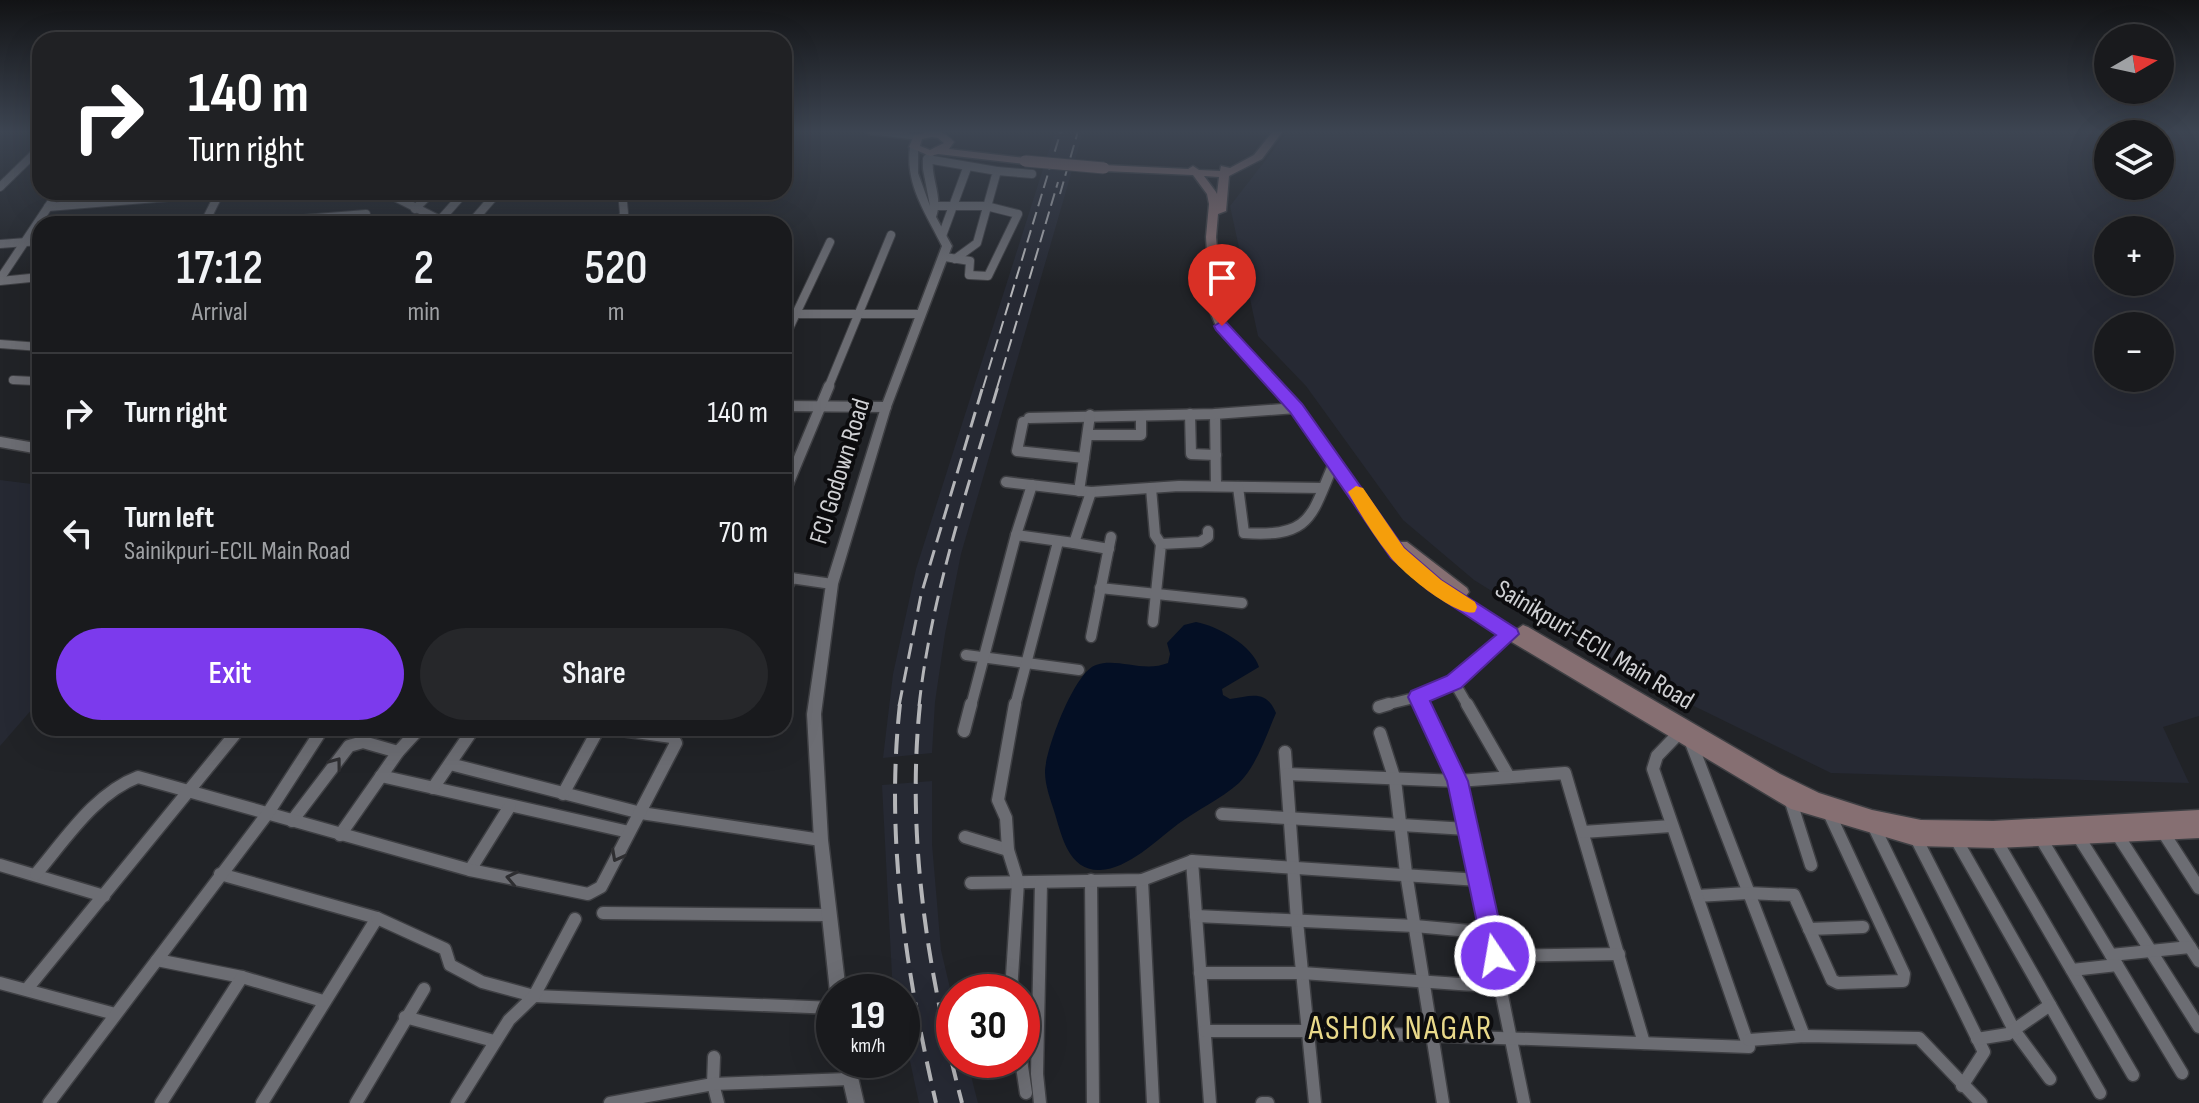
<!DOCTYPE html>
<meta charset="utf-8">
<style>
body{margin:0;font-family:"Sofia Sans Condensed",sans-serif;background:#26272a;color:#f1f3f6;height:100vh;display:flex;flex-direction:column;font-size:30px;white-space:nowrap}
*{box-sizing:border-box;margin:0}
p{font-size:26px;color:#9fa1a4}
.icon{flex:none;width:44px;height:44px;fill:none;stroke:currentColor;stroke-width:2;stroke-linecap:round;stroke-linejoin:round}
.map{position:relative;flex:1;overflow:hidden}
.sheet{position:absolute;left:32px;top:216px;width:760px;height:520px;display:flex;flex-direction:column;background:#191a1d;border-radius:24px;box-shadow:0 8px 32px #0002,0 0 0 2px #37383b}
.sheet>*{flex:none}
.hud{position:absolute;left:32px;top:32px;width:760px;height:168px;border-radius:24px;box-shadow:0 8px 32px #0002,0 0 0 2px #37383b;background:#202124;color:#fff;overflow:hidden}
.needle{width:52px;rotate:81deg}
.fabs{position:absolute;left:2094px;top:24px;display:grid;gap:16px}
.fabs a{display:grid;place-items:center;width:80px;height:80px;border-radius:50%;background:#191a1d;box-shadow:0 8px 32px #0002,0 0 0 2px #37383b;font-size:40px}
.speed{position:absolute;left:816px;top:974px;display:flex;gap:16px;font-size:40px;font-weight:700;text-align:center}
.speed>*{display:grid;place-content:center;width:104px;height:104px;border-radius:50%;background:#191a1d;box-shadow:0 8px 32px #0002,0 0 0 2px #37383b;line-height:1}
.speed small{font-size:20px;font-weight:400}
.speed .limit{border:12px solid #d22;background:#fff;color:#111}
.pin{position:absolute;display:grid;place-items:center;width:68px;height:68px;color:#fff;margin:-82px -34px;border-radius:50% 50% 50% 0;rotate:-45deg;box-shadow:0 0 8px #0007}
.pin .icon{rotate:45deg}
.me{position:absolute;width:88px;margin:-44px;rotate:348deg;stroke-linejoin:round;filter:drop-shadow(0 0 6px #0008)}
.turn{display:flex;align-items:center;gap:28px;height:168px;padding:0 24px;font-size:36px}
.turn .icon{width:104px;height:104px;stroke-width:2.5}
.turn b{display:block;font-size:56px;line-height:68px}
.eta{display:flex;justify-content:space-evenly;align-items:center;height:136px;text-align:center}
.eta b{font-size:48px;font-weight:600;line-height:56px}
.button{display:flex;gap:16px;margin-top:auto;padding:16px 24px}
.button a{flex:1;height:92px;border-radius:48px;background:#7c3aed;color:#fff;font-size:32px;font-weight:600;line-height:92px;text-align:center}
.button a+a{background:#26272a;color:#f1f3f6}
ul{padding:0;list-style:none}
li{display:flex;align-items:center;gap:24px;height:120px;padding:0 24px;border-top:2px solid #37383b}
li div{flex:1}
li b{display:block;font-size:30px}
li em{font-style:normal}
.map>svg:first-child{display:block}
</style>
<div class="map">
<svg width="2199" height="1103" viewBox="0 0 2199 1103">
<rect width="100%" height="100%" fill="#212327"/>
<g fill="#262933" fill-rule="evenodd">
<polygon points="1055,131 1087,131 1082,136 961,554 945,634 935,702 932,753 883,758 893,674 916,569"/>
<path d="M1288 131H2199V716L2163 727 2189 783 1831 773 1618 669 1474 580 1403 520 1306 386 1258 336 1230 206ZM2108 134H2160V186H2108ZM2108 230H2160V282H2108ZM2108 326H2160V378H2108Z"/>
<polygon points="0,480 40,485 40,700 0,746"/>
<polygon points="932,781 932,844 941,950 954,1005 954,1060 967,1060 978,1103 919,1103 902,1024 902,992 895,992 892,976 882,785"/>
</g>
<path fill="#040f24" d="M1196 622C1218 626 1253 646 1259 667L1222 689 1223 695 1230 699C1251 696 1266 689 1276 713 1266 736 1257 765 1239 783 1221 799 1197 810 1178 824 1157 840 1128 869 1100 870 1069 871 1062 837 1055 814 1051 801 1045 786 1045 772 1045 751 1074 672 1096 665 1117 657 1143 673 1168 663L1170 654 1167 643 1184 625Z"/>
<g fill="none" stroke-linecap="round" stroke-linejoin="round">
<defs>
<g id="minor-far2">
<polyline points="927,159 997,171 977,243 955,259"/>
<polyline points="997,171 1032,174"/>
<polyline points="0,187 40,148"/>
<polyline points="385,192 440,220"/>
<polyline points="555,192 562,192"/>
<polyline points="936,206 986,206 1018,214 988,276 969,275 970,261 945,257"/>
<polyline points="48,207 229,192"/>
<polyline points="415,209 432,192"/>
<polyline points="204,224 220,192"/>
<polyline points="242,224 366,214"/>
<polyline points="463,224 440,220 465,192"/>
<polyline points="470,224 498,192"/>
<polyline points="621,224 624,213 622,192"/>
<polyline points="942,236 967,168"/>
<polyline points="0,244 40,241"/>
<polyline points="0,279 58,192"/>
<polyline points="0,281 40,277"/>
<polyline points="784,314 921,314"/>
<polyline points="784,339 830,242"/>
<polyline points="0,344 40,347"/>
<polyline points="13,380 34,381 40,385"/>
<polyline points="828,388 891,235"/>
</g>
<g id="minor-far1">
<polyline points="784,406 886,407"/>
<polyline points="1190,414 1191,454 1216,455"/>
<polyline points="1215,414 1216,486"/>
<polyline points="1029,418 1215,414 1296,408"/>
<polyline points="1023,422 1017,451 1084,458 1090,415"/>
<polyline points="1088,435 1141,435 1141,416"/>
<polyline points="0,442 40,449"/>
<polyline points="1006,482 1091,492 1179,486 1322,488"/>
<path d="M1238 487 1244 533C1314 538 1311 514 1335 461"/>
<polyline points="1151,488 1155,535 1161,544"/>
<polyline points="786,489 829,386"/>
<polyline points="1079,491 1084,458"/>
<polyline points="1016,535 1032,485"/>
<polyline points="1074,543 1109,549"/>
<polyline points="784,577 832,584"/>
<polyline points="1100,588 1242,603"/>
<polyline points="784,593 792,578"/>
<polyline points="1153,622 1161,544 1200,542 1208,537 1208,531"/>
<polyline points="1091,637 1111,537"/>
<polyline points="966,655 1079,670"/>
<polyline points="1454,682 1468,706"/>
<polyline points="1418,697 1422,706"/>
<polyline points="971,706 1016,535 1074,543 1091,492"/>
<polyline points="1015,706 1058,542"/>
<polyline points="1381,706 1418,697 1454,682 1510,634"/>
</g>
<g id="minor">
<polyline points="1422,704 1458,781 1524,1103"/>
<polyline points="1467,704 1509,777"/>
<polyline points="1379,707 1389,704"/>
<polyline points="964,731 971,704"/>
<polyline points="1380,733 1395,780 1406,873 1443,1103"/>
<polyline points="1692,745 1804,1036"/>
<polyline points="1285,752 1297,921 1315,1103"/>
<polyline points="450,764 641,813 821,840"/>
<polyline points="1287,774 1458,781 1565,773 1644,1043"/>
<polyline points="381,776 629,832"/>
<polyline points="433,788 474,728"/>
<polyline points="563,794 599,728"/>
<polyline points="1791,802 1811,865"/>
<polyline points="1222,814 1467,829"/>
<polyline points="292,821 349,746 363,742 398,752"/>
<polyline points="1875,829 1984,1052 1962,1086"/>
<polyline points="1583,832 1671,826"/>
<polyline points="2163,832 2199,888"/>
<polyline points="2117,834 2199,961"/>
<polyline points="340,835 398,752 420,728"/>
<polyline points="2078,836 2199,1027"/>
<polyline points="965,837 1008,850"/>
<polyline points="2040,837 2182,1073"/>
<polyline points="1916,838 2014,1030 2050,1079"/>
<polyline points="1996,840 2133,1075"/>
<polyline points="1957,841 2100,1093"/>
<polyline points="1192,861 1210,1103"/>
<polyline points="0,865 104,896"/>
<polyline points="470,870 510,806"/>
<path d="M36 874C65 840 95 793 138 777L470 870 588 894 601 887 676 743 672 737 607 728"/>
<polyline points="220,874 377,918 262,1103"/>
<polyline points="1091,880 1093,1103"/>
<polyline points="1142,880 1153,1103"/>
<polyline points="971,883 1142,880 1192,861 1479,880"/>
<polyline points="1697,896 1748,893 1794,895 1832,980 1838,983 1903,981 1904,974 1830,815"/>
<polyline points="603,913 828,915"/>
<polyline points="1196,916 1415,926 1491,933"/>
<polyline points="377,918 445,949 450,965 482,982 534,996 834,1008"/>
<polyline points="1809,929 1863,927"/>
<polyline points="2111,955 2190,947"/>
<polyline points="1495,956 1619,954"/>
<polyline points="157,960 242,977 323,1001"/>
<polyline points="2072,970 2117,965"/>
<polyline points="1200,973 1302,973 1502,987"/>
<polyline points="0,983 115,1014"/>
<polyline points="27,989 240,728"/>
<polyline points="1011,992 1018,882 1008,850 1006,818 998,800 1015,704"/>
<polyline points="405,1017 494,1041"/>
<polyline points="1205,1031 1308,1031 1749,1047 1653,769 1657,756 1681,731"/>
<polyline points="1977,1039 2008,1034 2050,1005"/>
<polyline points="1749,1040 1804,1036 1919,1038 1981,1103"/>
<polyline points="714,1057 713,1084 718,1103"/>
<polyline points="1021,1060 1026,1093"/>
<polyline points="49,1103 268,813 323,728"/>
<polyline points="161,1103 242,977"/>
<polyline points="356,1103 424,989"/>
<polyline points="457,1103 509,1020 534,996 575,919"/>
<polyline points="610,1103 713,1084 849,1079"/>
<polyline points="1040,1103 1037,1074 1041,883"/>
<polyline points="1262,1103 1268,1103"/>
</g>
<g id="tertiary">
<path d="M865 131C883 131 906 130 922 137L918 140 869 134Z"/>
<path d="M914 144 918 147V173L930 206 923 169V161L927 151 934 153C928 175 944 195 936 217L952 246 891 407 838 584 821 714 828 840 846 992H834V998L830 992 814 840 807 714 826 584 881 407 942 246C926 213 905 185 910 147Z"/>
<polygon points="838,1060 854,1060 864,1103 848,1103"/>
</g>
<g id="secondary">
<path d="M934 131C943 132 948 135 954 142L949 149 1025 158 1030 161 1025 164 938 154 930 156 909 147 914 135ZM932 137 938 138 944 143 930 150 920 146 922 139Z"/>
<path d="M1273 131H1283L1262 159 1229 176 1226 211 1218 214 1216 237 1223 314 1227 325 1300 405 1397 542H1407L1467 588 1469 592 1465 597 1516 630 1523 625 1528 627 1780 774 1819 793 1872 810 1921 820 1993 821 2199 810V838L1996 848 1916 846 1791 809 1505 638 1408 573 1392 557 1292 411 1216 326 1211 314 1206 237 1209 204 1207 194 1193 175 1104 171 1099 168 1104 165 1188 169 1193 166 1199 170 1220 171 1221 166 1230 168 1254 155ZM1204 176 1219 177 1217 194 1216 192Z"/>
</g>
</defs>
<use href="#minor-far2" stroke="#3e3f43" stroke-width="10"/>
<use href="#minor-far1" stroke="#3e3f43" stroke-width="13"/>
<use href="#minor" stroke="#3e3f43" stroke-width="15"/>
<use href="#tertiary" stroke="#3e3f43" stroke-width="3"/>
<use href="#secondary" stroke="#3e3f43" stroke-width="3"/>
<use href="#minor-far2" stroke="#6c6d73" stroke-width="8"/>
<use href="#minor-far1" stroke="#6c6d73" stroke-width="10"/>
<use href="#minor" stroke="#6c6d73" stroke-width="12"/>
<use href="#tertiary" fill="#6c6d73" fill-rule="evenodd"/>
<use href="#secondary" fill="#866f72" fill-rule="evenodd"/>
<g stroke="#b4b5b8" stroke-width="2" stroke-dasharray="13 6" stroke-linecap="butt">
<polyline points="1060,194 1078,131"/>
<polyline points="983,388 1061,131"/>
<polyline points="997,388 1058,182"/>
</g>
<g stroke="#b4b5b8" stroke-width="3" stroke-dasharray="16 8" stroke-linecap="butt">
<polyline points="899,706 921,595 983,386"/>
<path d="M919 706C931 596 967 491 998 386"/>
</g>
<g stroke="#b4b5b8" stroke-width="4" stroke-dasharray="20 10" stroke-linecap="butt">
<path d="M900 704C885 838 906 973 936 1103"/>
<path d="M920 704C906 839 928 973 962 1103"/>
</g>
<defs>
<polyline id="secondary-bridge" points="1025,161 1104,168"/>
</defs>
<use href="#secondary-bridge" stroke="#3e3f43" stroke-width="13" stroke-linecap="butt"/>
<use href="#secondary-bridge" stroke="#866f72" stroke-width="11"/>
</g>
<defs><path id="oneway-chevron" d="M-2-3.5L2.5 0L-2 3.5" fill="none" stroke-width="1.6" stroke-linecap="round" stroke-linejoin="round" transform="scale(2)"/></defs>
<g stroke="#2e2e31">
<use href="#oneway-chevron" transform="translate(336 763) rotate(-53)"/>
<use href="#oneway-chevron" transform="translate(617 856) rotate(118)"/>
<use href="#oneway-chevron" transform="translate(512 878) rotate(-168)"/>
</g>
<linearGradient id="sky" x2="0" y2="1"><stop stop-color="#121315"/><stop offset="0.46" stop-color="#3d4552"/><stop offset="1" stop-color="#3d4552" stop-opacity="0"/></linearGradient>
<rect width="2199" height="286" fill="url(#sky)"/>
<polygon fill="#7c3aed" stroke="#51269a" stroke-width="2" points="1222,321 1227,323 1302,404 1404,548 1441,580 1517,629 1519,634 1461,688 1430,701 1468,781 1507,956 1504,964 1495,967 1487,964 1484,956 1447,781 1408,697 1411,691 1447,676 1496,635 1428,590 1391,558 1290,412 1216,330 1214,326"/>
<path fill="#f59e0b" d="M1356 486 1363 488 1404 548 1441 580 1475 602 1477 607 1475 612C1457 618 1400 571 1389 555 1374 536 1360 514 1348 492Z"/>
<g text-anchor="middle" stroke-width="8" stroke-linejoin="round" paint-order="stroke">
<g font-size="26" fill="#d0d1d4" stroke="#0c0c0e">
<text transform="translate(839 471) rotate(-73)" y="9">FCI Godown Road</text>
<text transform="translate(1595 644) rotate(31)" y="9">Sainikpuri-ECIL Main Road</text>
</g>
<g font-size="34" letter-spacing="2" fill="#e9d98a" stroke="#0c0c0e">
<text x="1401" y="1039">ASHOK NAGAR</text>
</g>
</g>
</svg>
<div class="fabs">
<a><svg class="needle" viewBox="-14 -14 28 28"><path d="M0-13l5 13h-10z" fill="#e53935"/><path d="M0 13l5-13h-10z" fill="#9fa1a4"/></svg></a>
<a><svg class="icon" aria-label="layers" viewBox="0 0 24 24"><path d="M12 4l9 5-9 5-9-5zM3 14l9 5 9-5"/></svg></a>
<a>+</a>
<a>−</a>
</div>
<div class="speed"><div>19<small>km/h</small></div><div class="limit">30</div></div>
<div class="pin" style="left:1222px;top:326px;background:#d93025"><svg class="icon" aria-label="arrive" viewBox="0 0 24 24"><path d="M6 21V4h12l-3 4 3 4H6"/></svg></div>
<svg class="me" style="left:1495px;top:956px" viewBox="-20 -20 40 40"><circle r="17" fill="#7c3aed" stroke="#fff" stroke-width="3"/><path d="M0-11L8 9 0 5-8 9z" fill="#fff"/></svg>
<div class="hud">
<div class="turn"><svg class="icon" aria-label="right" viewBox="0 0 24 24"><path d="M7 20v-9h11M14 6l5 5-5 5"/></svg><div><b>140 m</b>Turn right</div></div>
</div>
<section class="sheet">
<div class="eta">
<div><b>17:12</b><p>Arrival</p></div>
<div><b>2</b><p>min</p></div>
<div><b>520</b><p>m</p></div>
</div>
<ul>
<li><svg class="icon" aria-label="right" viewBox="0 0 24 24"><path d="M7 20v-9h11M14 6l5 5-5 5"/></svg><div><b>Turn right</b></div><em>140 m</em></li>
<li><svg class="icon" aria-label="left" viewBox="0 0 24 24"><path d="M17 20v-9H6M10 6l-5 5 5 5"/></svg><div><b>Turn left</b><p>Sainikpuri-ECIL Main Road</p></div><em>70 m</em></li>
</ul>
<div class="button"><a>Exit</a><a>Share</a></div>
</section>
</div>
